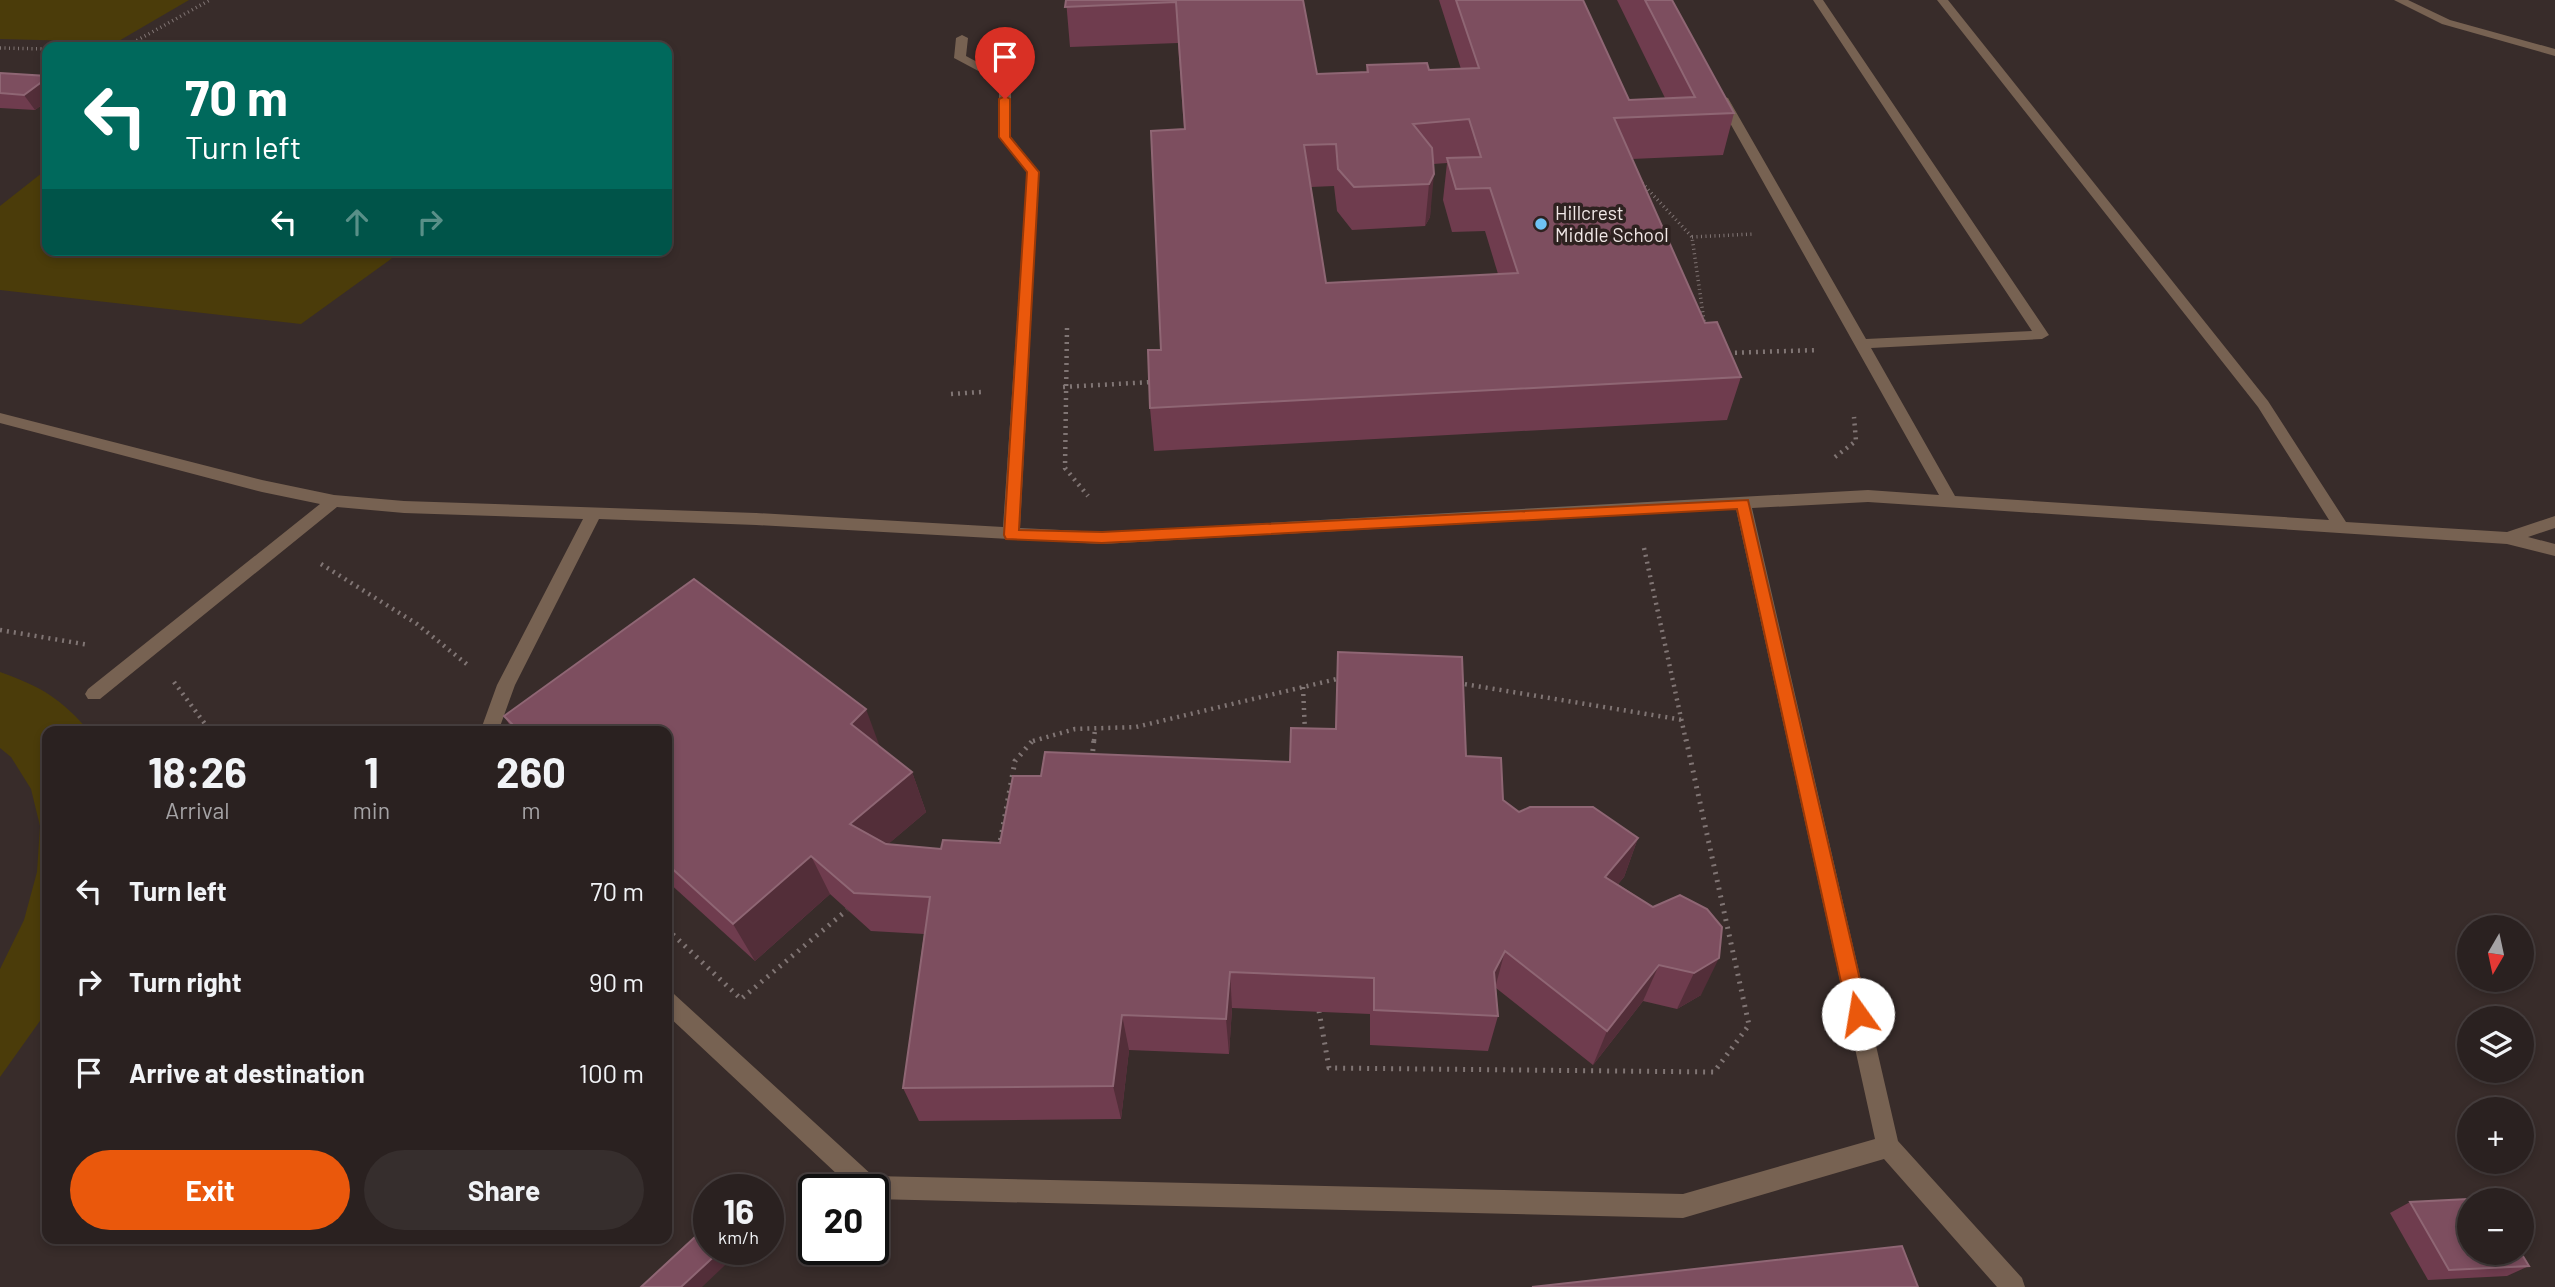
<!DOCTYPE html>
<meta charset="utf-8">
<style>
body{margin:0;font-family:Barlow,sans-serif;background:#362e2d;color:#f1f3f6;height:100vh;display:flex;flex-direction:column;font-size:26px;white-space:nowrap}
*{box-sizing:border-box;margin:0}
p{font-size:23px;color:#a5a3a5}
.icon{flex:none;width:38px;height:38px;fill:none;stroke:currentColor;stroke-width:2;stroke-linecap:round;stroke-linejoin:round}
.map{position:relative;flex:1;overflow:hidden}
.drawer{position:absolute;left:42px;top:726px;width:630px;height:518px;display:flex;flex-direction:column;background:#2a2120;border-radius:14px;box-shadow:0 4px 10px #0003,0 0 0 2px #463e3e}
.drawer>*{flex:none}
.top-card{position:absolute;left:42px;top:42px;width:630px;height:214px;border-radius:14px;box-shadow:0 4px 10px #0003,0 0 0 2px #463e3e;background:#00695c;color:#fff;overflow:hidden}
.needle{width:46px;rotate:189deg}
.tools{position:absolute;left:2457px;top:915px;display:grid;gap:14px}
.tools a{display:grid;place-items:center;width:77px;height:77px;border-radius:50%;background:#2a2120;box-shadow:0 4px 10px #0003,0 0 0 2px #463e3e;font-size:35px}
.speed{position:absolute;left:693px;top:1174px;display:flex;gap:14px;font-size:35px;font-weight:700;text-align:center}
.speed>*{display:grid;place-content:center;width:91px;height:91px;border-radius:50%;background:#2a2120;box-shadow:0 4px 10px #0003,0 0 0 2px #463e3e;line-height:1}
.speed small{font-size:18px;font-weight:400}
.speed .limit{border:4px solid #111;border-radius:10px;background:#fff;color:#111}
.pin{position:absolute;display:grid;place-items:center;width:60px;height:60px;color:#fff;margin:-72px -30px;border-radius:50% 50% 50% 0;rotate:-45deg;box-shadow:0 0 7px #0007}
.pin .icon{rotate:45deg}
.me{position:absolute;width:77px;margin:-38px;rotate:347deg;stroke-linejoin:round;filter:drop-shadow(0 0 5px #0008)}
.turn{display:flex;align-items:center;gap:24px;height:147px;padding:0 28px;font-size:32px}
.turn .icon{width:91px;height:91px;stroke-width:2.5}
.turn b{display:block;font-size:49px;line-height:60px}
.lanes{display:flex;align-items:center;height:66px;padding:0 28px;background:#0003;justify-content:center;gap:35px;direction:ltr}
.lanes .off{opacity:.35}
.eta{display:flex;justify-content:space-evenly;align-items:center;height:119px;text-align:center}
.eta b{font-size:42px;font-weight:700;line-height:49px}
.action{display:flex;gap:14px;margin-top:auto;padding:14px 28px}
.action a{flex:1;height:80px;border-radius:42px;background:#ea580c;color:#fff;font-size:28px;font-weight:700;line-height:80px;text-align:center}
.action a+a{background:#362e2d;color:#f1f3f6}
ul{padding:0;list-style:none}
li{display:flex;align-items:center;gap:21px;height:91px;padding:0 28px}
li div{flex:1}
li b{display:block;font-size:26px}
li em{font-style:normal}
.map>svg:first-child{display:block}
</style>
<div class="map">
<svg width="2555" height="1287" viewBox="0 0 2555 1287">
<rect width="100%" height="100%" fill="#382c2a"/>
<g fill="#4b3c0a">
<polygon points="0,0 189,0 117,42 0,39"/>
<polygon points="47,169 47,250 399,250 391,259 301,324 0,290 0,206"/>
<path d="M0 672C42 687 60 698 89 731L47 732V1011L0 1077V969L24 920 37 872 40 826 31 789 11 757 0 748Z"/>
</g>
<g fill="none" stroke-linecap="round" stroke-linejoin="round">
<g stroke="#807574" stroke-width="3.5" stroke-dasharray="1 3.5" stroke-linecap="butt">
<polyline points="125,47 210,0"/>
<polyline points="0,48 47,49"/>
<polyline points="1642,183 1692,237 1704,321"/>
<polyline points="1692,237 1754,234"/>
</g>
<g stroke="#807574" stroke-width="4.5" stroke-dasharray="2 5" stroke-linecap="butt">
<polyline points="1067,328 1065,468 1088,496"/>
<polyline points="1728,353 1818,350"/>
<polyline points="1063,387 1152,382"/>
<polyline points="951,394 981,392"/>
<polyline points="1835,457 1856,441 1854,417"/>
<polyline points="1644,548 1686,741"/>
<polyline points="321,564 417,624 469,666"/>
<polyline points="0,630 89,645"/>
<polyline points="174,682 211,732"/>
<polyline points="1458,683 1683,720"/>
<polyline points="1303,687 1305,732"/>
<polyline points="1033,741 1075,729 1136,727 1341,678"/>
<polyline points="1094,741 1095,728"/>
</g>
<g stroke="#807574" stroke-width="5" stroke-dasharray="2 6" stroke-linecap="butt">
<polyline points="1092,759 1094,739"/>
<polyline points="999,848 1015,761 1034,739"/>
<polyline points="667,929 741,999 847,910"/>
<polyline points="1319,1011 1329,1068 1714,1072 1749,1025 1686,739"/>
</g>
<g fill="#776252" fill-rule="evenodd">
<polygon points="1813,0 1823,0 2049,335 2042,339 1871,348 1955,496 2329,520 2258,407 1937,0 1948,0 2268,401 2346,522 2507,532 2555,516 2555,528 2528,537 2555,544 2555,556 2507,544 1868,502 1752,508 1898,1141 2022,1278 2025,1287 1997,1287 1884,1159 1683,1218 873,1199 873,1190 854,1190 667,1015 667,991 674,994 873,1176 1683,1194 1875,1139 1736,509 1102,544 756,525 599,519 515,685 498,732 480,732 497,685 583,519 404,513 337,507 100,699 88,699 85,694 88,689 320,504 262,492 0,423 0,413 262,480 334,495 404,501 756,513 1003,527 1027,172 999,137 999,82 954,58 956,38 962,35 968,38 966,56 1011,80 1011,137 1039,172 1020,528 1102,532 1868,490 1939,495 1716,98 1718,95 1728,98 1866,339 2032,331"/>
<polygon points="2394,0 2408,0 2450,20 2555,49 2555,56 2442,24"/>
</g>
</g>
<g fill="#6f3c4e" fill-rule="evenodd">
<path d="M1066 0H1303L1317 74 1366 73 1367 65 1429 70 1461 69 1439 0H1583L1629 100 1665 98 1617 0H1672L1734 113 1723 155 1632 159 1705 323 1741 377 1727 420 1154 451 1150 408 1161 350 1184 129 1178 43 1070 47ZM1447 163 1443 200 1452 232 1485 231 1498 274 1326 283 1311 187 1334 186 1337 211 1352 230 1425 226 1430 217 1433 164Z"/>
<polygon points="0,73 47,76 47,101 35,110 0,108"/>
<polygon points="1338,652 1466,756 1503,800 1519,812 1638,838 1624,877 1618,884 1653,907 1680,895 1701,995 1677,1009 1643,1001 1593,1065 1496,988 1498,1016 1488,1051 1370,1045 1370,1014 1232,1008 1229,1054 1129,1050 1121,1119 919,1121 903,1088 924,934 871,931 830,894 755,961 667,881 667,732 514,732 504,716 880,747 912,772 926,812 888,844 941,849 1000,843 1041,776 1290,762 1335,729"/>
<polygon points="2410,1202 2529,1266 2507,1276 2428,1280 2390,1213"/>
</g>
<g fill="#532e39">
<polygon points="47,78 47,101 35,110 24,95"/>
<polygon points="1434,174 1430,217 1425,226 1429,184"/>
<polygon points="866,709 881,750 851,724"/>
<polygon points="912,772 926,812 866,863 850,824"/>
<polygon points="1638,838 1624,877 1592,915 1605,877"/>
<polygon points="811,856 830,894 755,961 733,924"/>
<polygon points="1505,951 1495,988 1494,972"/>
<polygon points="1719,958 1701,995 1677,1009 1694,973"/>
<polygon points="1659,965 1643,1001 1593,1065 1607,1031"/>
<polygon points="1230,972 1232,1008 1229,1054 1226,1019"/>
<polygon points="1122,1015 1129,1050 1121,1119 1113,1086"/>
<polygon points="776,1197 785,1208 768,1224 768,1205"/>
<polygon points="721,1250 741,1250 702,1287 681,1287"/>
</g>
<g fill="#7d4e5f" stroke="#8f6674" stroke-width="2" fill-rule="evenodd">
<path d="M1066 0H1303L1317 74 1368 72 1367 65 1427 63 1429 70 1479 68 1456 0H1583L1629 100 1695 97 1645 0H1672L1734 113 1614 118 1705 323 1717 322 1741 377 1150 408 1148 350H1161L1151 131 1185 129 1176 2 1065 7ZM1469 119 1481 157 1447 158 1456 189 1490 188 1518 273 1326 283 1304 145 1336 144 1338 169 1354 187 1429 184 1434 174 1432 148 1413 124Z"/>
<polygon points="0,73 47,76 47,78 24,95 0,93"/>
<polygon points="694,579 866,709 851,724 912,772 850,824 886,844 941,849 943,840 1000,843 1013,776 1041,776 1045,752 1290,762 1291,728 1336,729 1338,652 1462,657 1466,756 1501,758 1503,800 1519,812 1530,807 1593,807 1638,838 1605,877 1653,907 1680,895 1707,909 1722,927 1719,958 1694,973 1659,965 1607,1031 1505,951 1494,972 1498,1016 1374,1010 1374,978 1230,972 1226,1019 1122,1015 1113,1086 903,1088 930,897 854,893 811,856 733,924 667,864 667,732 520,732 504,716"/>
<polygon points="758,1178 776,1197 768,1205 768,1190 745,1190"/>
<polygon points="2488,1198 2489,1200 2469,1200 2469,1253 2521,1253 2529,1266 2449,1270 2410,1202"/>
<polygon points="709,1224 709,1250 721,1250 681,1287 641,1287"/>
<polygon points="1902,1246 1918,1287 1532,1287"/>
</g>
<polygon fill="#ea580c" stroke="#983908" stroke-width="2" points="1005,96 1010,99 1010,137 1039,172 1019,530 1102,532 1748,500 1868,1014 1865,1020 1858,1023 1851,1020 1848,1014 1737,509 1102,543 1006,539 1004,535 1027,172 999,137 999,99"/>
<circle fill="#6ec2f4" stroke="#2e2220" stroke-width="2.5" cx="1541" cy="224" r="7"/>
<g text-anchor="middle" stroke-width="7" stroke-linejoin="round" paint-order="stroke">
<g font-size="19" fill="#f1e8e7" stroke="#2e2220" text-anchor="start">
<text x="1555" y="220">Hillcrest<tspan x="1555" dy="22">Middle School</tspan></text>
</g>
</g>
</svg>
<div class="tools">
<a><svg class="needle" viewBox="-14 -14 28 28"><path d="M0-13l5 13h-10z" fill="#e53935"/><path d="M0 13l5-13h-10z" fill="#a5a3a5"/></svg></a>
<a><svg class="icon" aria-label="layers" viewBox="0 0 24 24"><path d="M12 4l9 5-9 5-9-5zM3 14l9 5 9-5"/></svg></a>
<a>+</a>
<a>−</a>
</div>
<div class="speed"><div>16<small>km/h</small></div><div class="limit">20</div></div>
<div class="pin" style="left:1005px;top:99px;background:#d93025"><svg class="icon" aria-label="arrive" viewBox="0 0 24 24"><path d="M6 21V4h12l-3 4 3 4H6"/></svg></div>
<svg class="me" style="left:1858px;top:1014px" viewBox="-20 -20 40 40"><circle r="19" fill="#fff"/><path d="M0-13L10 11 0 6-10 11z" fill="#ea580c"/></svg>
<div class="top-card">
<div class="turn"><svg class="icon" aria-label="left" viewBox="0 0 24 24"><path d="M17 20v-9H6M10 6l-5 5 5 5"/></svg><div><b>70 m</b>Turn left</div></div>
<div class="lanes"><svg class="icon" aria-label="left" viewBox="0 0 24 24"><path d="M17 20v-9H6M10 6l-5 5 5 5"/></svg><svg class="icon off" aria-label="ahead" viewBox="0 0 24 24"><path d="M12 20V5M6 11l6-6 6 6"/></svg><svg class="icon off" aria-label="right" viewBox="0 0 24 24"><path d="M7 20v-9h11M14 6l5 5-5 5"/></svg></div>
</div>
<section class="drawer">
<div class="eta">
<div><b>18:26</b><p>Arrival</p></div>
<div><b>1</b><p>min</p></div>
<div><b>260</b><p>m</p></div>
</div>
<ul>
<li><svg class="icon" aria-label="left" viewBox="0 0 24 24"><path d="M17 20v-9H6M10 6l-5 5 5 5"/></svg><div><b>Turn left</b></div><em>70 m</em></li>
<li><svg class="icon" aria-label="right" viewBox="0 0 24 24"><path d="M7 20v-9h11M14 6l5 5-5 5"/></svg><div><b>Turn right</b></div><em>90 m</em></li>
<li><svg class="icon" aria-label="arrive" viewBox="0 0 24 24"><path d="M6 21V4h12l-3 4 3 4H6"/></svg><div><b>Arrive at destination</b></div><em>100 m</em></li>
</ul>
<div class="action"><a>Exit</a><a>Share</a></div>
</section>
</div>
